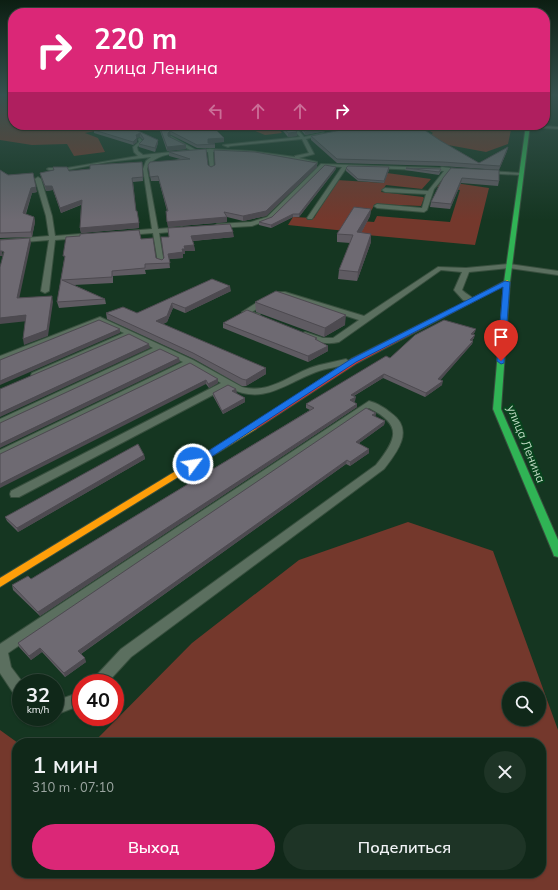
<!DOCTYPE html>
<html lang="ru">
<meta charset="utf-8">
<style>
body{margin:0;font-family:Mulish,sans-serif;background:#1e3426;color:#f1f3f6;height:100vh;display:flex;flex-direction:column;font-size:15px;white-space:nowrap}
*{box-sizing:border-box;margin:0}
p{font-size:13px;color:#9ca6a2}
.icon{flex:none;width:22px;height:22px;fill:none;stroke:currentColor;stroke-width:2;stroke-linecap:round;stroke-linejoin:round}
.map{position:relative;flex:1;overflow:hidden}
.drawer{position:absolute;left:12px;top:738px;width:534px;height:140px;display:flex;flex-direction:column;background:#102819;border-radius:16px;box-shadow:0 1px 3px #0004,0 0 0 1px #304438}
.drawer>*{flex:none}
.hud{position:absolute;left:8px;top:8px;width:542px;height:122px;border-radius:16px;box-shadow:0 1px 3px #0004,0 0 0 1px #304438;background:#db2777;color:#fff;overflow:hidden}
.fabs{position:absolute;left:502px;top:682px;display:grid;gap:8px}
.fabs a{display:grid;place-items:center;width:44px;height:44px;border-radius:50%;background:#102819;box-shadow:0 1px 3px #0004,0 0 0 1px #304438;font-size:20px}
.speed{position:absolute;left:12px;top:674px;display:flex;gap:8px;font-size:20px;font-weight:700;text-align:center}
.speed>*{display:grid;place-content:center;width:52px;height:52px;border-radius:50%;background:#102819;box-shadow:0 1px 3px #0004,0 0 0 1px #304438;line-height:1}
.speed small{font-size:10px;font-weight:400}
.speed .limit{border:6px solid #d22;background:#fff;color:#111}
.pin{position:absolute;display:grid;place-items:center;width:34px;height:34px;color:#fff;margin:-41px -17px;border-radius:50% 50% 50% 0;rotate:-45deg;box-shadow:0 0 4px #0007}
.pin .icon{rotate:45deg}
.me{position:absolute;width:44px;margin:-22px;rotate:59deg;stroke-linejoin:round;filter:drop-shadow(0 0 3px #0008)}
.turn{display:flex;align-items:center;gap:14px;height:84px;padding:0 20px;font-size:18px}
.turn .icon{width:52px;height:52px;stroke-width:2.5}
.turn b{display:block;font-size:28px;line-height:34px}
.lanes{display:flex;align-items:center;height:38px;padding:0 20px;background:#0003;justify-content:center;gap:20px;direction:ltr}
.lanes .off{opacity:.35}
.round{display:grid;place-items:center;flex:none;width:42px;height:42px;border-radius:21px;background:#1e3426}
.summary{display:flex;align-items:center;justify-content:space-between;height:68px;padding:0 20px}
h1{font-size:24px;font-weight:600;line-height:30px}
.primary-button{display:flex;gap:8px;margin-top:auto;padding:8px 20px}
.primary-button a{flex:1;height:46px;border-radius:24px;background:#db2777;color:#fff;font-size:16px;font-weight:600;line-height:46px;text-align:center}
.primary-button a+a{background:#1e3426;color:#f1f3f6}
.map>svg:first-child{display:block}
</style>
<div class="map">
<svg width="558" height="890" viewBox="0 0 558 890">
<rect width="100%" height="100%" fill="#153621"/>
<g fill="#74382c" fill-rule="evenodd">
<polygon points="0,95 13,95 13,125 172,125 138,127 124,125 85,133 98,138 105,152 74,156 67,144 32,145 0,140"/>
<polygon points="240,125 275,125 282,133 265,135"/>
<polygon points="421,125 512,125 508,144 486,152 448,145 418,144 433,133"/>
<polygon points="387,173 431,179 422,189 386,185 381,192 423,197 424,198 421,206 375,204 371,211 355,210 349,220 374,222 377,216 450,222 460,190 437,187 442,181 489,188 475,245 345,233 346,231 288,225 293,217 314,218 337,180 384,183"/>
<path d="M408 522 493 551 558 730V890H0V730L18 743 17 873H541V743H93L192 643 299 560ZM509 689H539V719H509Z"/>
</g>
<g fill="none" stroke-linecap="round" stroke-linejoin="round">
<defs>
<g id="lane">
<path d="M290 125H294L304 137 323 133 325 134 306 139 314 154 299 158 317 162V164L266 155 217 152H213L214 169 212 170 210 169 208 152C192 152 153 150 147 169L158 229 182 227 185 229 182 231 159 233 164 263 161 265 158 263 153 233 128 235 125 233 128 231 152 229 143 169 146 161 151 157 108 162 67 170H49L47 169 49 168H67L138 156 134 152 133 147 139 142 138 139 140 138 143 142 137 147 138 151 143 155 190 150 169 138 171 136 196 150 210 149 250 151 295 157V156L309 153 302 139 230 146 228 147 223 145 300 137Z"/>
<polygon points="527,125 558,127 558,129 528,127 526,126"/>
<polygon points="321,164 440,168 442,167 464,170 462,171 449,171 434,189 427,210 424,212 377,208 374,206 377,204 422,208 426,194 385,192 382,190 385,188 428,191 444,171 347,167 312,219 308,219 307,218 342,167 324,166 271,219 252,226 217,228 214,226 217,224 251,222 267,217"/>
<polygon points="486,171 521,173 523,174 521,175 484,173"/>
<polygon points="38,177 41,179 52,216 55,236 80,234 83,236 80,238 55,240 49,291 45,293 41,291 49,240 0,244 0,240 49,236 46,216 35,179"/>
<path d="M509 264 558 271V275L509 268 469 272 462 290C466 294 471 296 475 300L471 302 463 300 454 290 462 272 441 270 339 342C327 345 310 342 301 334L305 332 323 338H333L359 320 278 294 279 292H285L364 316 438 267 466 268Z"/>
<polygon points="264,298 267,298 271,300 252,312 260,314 260,318 254,318 242,312"/>
<path d="M100 317 193 360 242 387C268 394 287 377 310 368 321 364 334 362 346 359L350 362 349 364C338 367 326 368 316 372 284 384 263 406 228 387L19 497H11L10 494 11 491 221 383 190 365 0 457V450L183 362 160 351 0 426V419L153 348 130 336 38 377H32L31 375 32 373 124 333 100 322 0 362V356Z"/>
<path d="M369 401C377 403 385 408 391 413 415 430 397 452 384 469L131 657 107 683H91L93 679 121 649 376 465C397 439 403 425 369 408L8 653 11 667 23 683H21V698L16 697 0 673V644Z"/>
<polygon points="81,692 81,705 55,715 55,701"/>
</g>
<polygon id="fast" points="526,125 530,125 510,282 501,409 558,540 558,557 554,556 553,553 493,409 504,282"/>
<g id="slow">
<polygon points="507,280 510,282 509,283 455,311 453,312 450,310"/>
<polygon points="253,424 257,427 256,429 0,587 0,578"/>
</g>
<polygon id="jam" points="453,308 456,310 455,311 357,363 256,429 253,430 249,427 351,359"/>
</defs>
<use href="#lane" stroke="#384f3e" stroke-width="2"/>
<use href="#fast" stroke="#384f3e" stroke-width="2"/>
<use href="#slow" stroke="#384f3e" stroke-width="2"/>
<use href="#jam" stroke="#384f3e" stroke-width="2"/>
<use href="#lane" fill="#5b6f5f" fill-rule="evenodd"/>
<use href="#fast" fill="#30b455" fill-rule="evenodd"/>
<use href="#slow" fill="#ff9f0a" fill-rule="evenodd"/>
<use href="#jam" fill="#e5322d" fill-rule="evenodd"/>
</g>
<g fill="#5f5b62">
<polygon points="123,125 158,140 158,143 155,152 139,147 139,144 143,140 140,137 137,138 137,142 133,145 94,133 94,130"/>
<polygon points="159,125 224,138 224,142 209,143 215,144 215,148 197,148 171,135 169,136 186,149 167,151 159,128"/>
<polygon points="278,125 291,125 297,136 288,137"/>
<polygon points="296,125 381,125 351,126 305,135"/>
<polygon points="311,136 441,141 479,163 508,147 507,151 499,170 442,166 337,163 311,140"/>
<polygon points="206,149 208,165 211,167 317,167 266,216 243,221 227,217 227,222 168,227 167,211 159,181 151,181 148,165 180,159 169,156 169,152"/>
<polygon points="142,162 143,181 133,182 136,211 139,228 81,233 80,228 81,205 61,213 53,190 46,191 41,177 40,173 53,171 53,167 69,171 90,169"/>
<polygon points="346,168 389,170 384,183 358,181 346,171"/>
<polygon points="406,168 441,171 439,175 405,170"/>
<polygon points="451,168 499,181 498,186 461,183 450,209 430,207 431,202"/>
<polygon points="336,169 299,217 293,217 271,228 259,225 259,222 272,217"/>
<polygon points="0,170 37,192 32,193 26,214 34,217 35,222 32,237 0,238"/>
<polygon points="371,209 370,216 361,233 371,234 371,242 357,281 338,279 339,270 350,243 337,242 337,234"/>
<polygon points="161,237 234,237 193,241 195,251 185,251 185,254 183,254 183,258 169,259 170,268 145,270 146,274 113,276 113,283 74,285 105,299 106,304 59,308 57,302 64,260 141,239 156,258 162,260 164,258"/>
<polygon points="212,279 231,291 185,313 173,308 167,322 163,324 266,374 246,386 242,386 194,359 107,319 106,313 137,313"/>
<polygon points="255,302 345,325 324,337 256,312"/>
<polygon points="223,323 317,338 317,340 328,346 328,351 308,362 223,328"/>
<polygon points="475,332 473,334 474,338 472,340 473,341 472,344 440,380 442,385 425,397 383,378 354,396 355,401 354,402 357,404 357,407 40,616 13,590 12,585 31,579 310,410 306,408 306,404 390,358"/>
<polygon points="190,363 218,379 218,383 209,388 206,384"/>
<polygon points="237,392 236,393 245,398 245,402 223,414 213,396 213,393"/>
<polygon points="376,413 375,417 385,421 384,425 359,443 369,453 350,466 346,464 81,654 86,662 65,677 42,652 31,660 19,647 18,643"/>
<polygon points="144,455 145,459 18,532 7,521 5,517"/>
</g>
<g fill="#4d4a50">
<polygon points="341,125 351,125 351,126 305,135 305,132"/>
<polygon points="170,131 171,135 168,137 168,133"/>
<polygon points="297,132 297,136 288,137 288,133"/>
<polygon points="140,133 140,137 137,138 137,142 133,145 133,142 136,135"/>
<polygon points="224,138 224,142 208,143 208,146 208,139"/>
<polygon points="158,140 158,143 155,152 155,148"/>
<polygon points="186,145 186,149 167,151 167,147"/>
<polygon points="508,147 507,151 499,170 500,166"/>
<polygon points="317,163 317,167 266,216 243,221 243,216"/>
<polygon points="336,167 336,169 299,217 299,214"/>
<polygon points="389,167 389,170 384,183 384,181"/>
<polygon points="462,178 461,183 450,209 451,204"/>
<polygon points="45,186 52,186 53,190 46,191"/>
<polygon points="36,187 37,192 32,193 24,218 23,213 31,188"/>
<polygon points="82,200 82,204 61,213 60,208"/>
<polygon points="371,209 370,216 357,241 357,232"/>
<polygon points="293,214 293,217 271,228 271,225"/>
<polygon points="34,217 35,222 32,237 31,232"/>
<polygon points="227,217 227,222 168,227 167,222"/>
<polygon points="139,223 139,228 81,233 80,228"/>
<polygon points="233,232 234,237 192,241 191,236"/>
<polygon points="371,234 371,242 357,281 358,272"/>
<polygon points="30,238 31,243 18,304 17,298"/>
<polygon points="194,245 195,251 185,251 185,254 183,254 183,258 169,259 168,254 182,249 184,246"/>
<polygon points="0,251 2,251 3,256 0,256"/>
<polygon points="230,286 231,291 185,313 185,308"/>
<polygon points="52,296 53,302 48,336 24,345 23,339"/>
<polygon points="172,303 173,308 167,322 157,327 156,321"/>
<polygon points="26,315 28,321 0,324 0,318"/>
<polygon points="346,315 345,325 324,337 325,328"/>
<polygon points="120,329 120,333 0,385 0,381"/>
<polygon points="476,329 475,332 471,337 471,334"/>
<polygon points="475,335 474,338 470,343 470,340"/>
<polygon points="473,341 472,344 438,383 438,379"/>
<polygon points="149,344 150,348 0,417 0,413"/>
<polygon points="328,346 328,351 308,362 308,356"/>
<polygon points="179,358 180,362 0,448 0,444"/>
<polygon points="266,368 266,374 246,386 246,380"/>
<polygon points="384,374 383,378 350,398 351,395"/>
<polygon points="218,379 218,383 209,388 208,384"/>
<polygon points="206,380 206,384 0,488 0,484"/>
<polygon points="443,381 442,385 425,397 426,393"/>
<polygon points="236,389 237,392 232,395 232,391"/>
<polygon points="356,397 355,401 350,404 350,400"/>
<polygon points="245,398 245,402 223,414 222,411"/>
<polygon points="357,404 357,407 40,616 38,612"/>
<polygon points="376,413 375,417 372,415"/>
<polygon points="385,421 384,425 355,446 356,442"/>
<polygon points="369,449 369,453 350,466 350,462"/>
<polygon points="144,455 145,459 18,532 17,528"/>
<polygon points="347,460 346,464 79,655 78,651"/>
<polygon points="40,648 42,652 31,660 29,656"/>
<polygon points="85,658 86,662 65,677 64,673"/>
</g>
<g fill="#6e6a72" stroke="#4d4a50">
<polygon points="125,125 158,140 155,148 139,144 144,139 140,133 136,135 137,138 133,142 94,130"/>
<polygon points="159,125 211,125 224,138 208,139 208,143 215,144 197,145 170,131 168,133 168,136 186,145 167,147"/>
<polygon points="281,125 291,125 297,132 288,133"/>
<polygon points="299,125 341,125 305,132"/>
<polygon points="383,125 417,125 441,141 479,163 508,147 500,166 443,162 337,159 311,136 351,128"/>
<polygon points="206,149 208,165 211,167 215,165 214,150 255,152 317,163 266,211 243,216 224,212 227,217 167,222 166,211 168,211 158,176 150,177 148,165 150,162 190,159 169,152"/>
<polygon points="142,162 143,177 132,178 136,211 137,211 139,223 80,228 82,200 60,208 52,186 45,186 40,173 54,170 53,167 67,167 69,171 90,169 90,165"/>
<polygon points="325,165 336,167 299,214 293,214 271,225 259,222 272,217"/>
<polygon points="348,166 389,167 384,181 358,179 346,168"/>
<polygon points="406,168 441,169 439,172"/>
<polygon points="451,168 499,170 499,181 462,178 451,204 431,202 443,178"/>
<polygon points="0,170 8,175 33,173 36,187 31,188 23,213 34,217 31,232 0,233"/>
<polygon points="354,207 371,209 357,232 371,234 358,272 339,270 353,235 337,234"/>
<polygon points="230,224 233,232 191,236 194,245 184,246 185,249 182,249 183,252 168,254 170,263 145,264 145,268 112,271 112,277 62,280 105,299 57,302 65,256 63,256 66,237 80,236 80,234 139,230 141,239 153,238 156,258 162,260 164,258 161,237 169,237 168,228"/>
<polygon points="30,238 17,298 52,296 47,330 23,339 26,315 0,318 0,267 4,252 2,251 0,251 0,240"/>
<polygon points="212,279 230,286 185,308 172,303 167,316 156,321 266,368 246,380 242,379 193,353 106,313 123,307 137,313"/>
<polygon points="276,291 346,315 325,328 255,302"/>
<polygon points="247,310 317,338 315,339 328,346 308,356 223,323"/>
<polygon points="99,320 120,329 0,381 0,360"/>
<polygon points="444,320 476,329 471,334 475,335 470,340 473,341 438,379 443,381 426,393 384,374 351,395 356,397 350,400 357,404 38,612 12,585 28,576 31,579 314,408 306,404 386,356 390,358 415,335"/>
<polygon points="129,334 149,344 0,413 0,389"/>
<polygon points="160,349 179,358 0,444 0,423"/>
<polygon points="190,363 218,379 208,384 206,380 0,484 0,454"/>
<polygon points="228,385 236,389 232,391 245,398 222,411 213,393"/>
<polygon points="366,408 376,413 372,415 385,421 356,442 369,449 350,462 347,460 78,651 85,658 64,673 40,648 29,656 18,643"/>
<polygon points="138,444 144,455 17,528 5,517"/>
</g>
<linearGradient id="sky" x2="0" y2="1"><stop stop-color="#0c1e12"/><stop offset="0.43" stop-color="#35524e"/><stop offset="1" stop-color="#35524e" stop-opacity="0"/></linearGradient>
<rect width="558" height="220" fill="url(#sky)"/>
<polygon fill="#1a73e8" stroke="#114b97" points="505,281 510,282 504,363 501,364 497,361 503,287 356,362 196,467 189,467 188,464 351,359"/>
<g text-anchor="middle" stroke-width="4" stroke-linejoin="round" paint-order="stroke">
<g font-size="12" fill="#c0dbc4" stroke="#08431d">
<text transform="translate(526 444) rotate(68)" y="4">улица Ленина</text>
</g>
</g>
</svg>
<div class="fabs">
<a><svg class="icon" aria-label="search" viewBox="0 0 24 24"><circle cx="10" cy="10" r="6"/><path d="M15 15l6 6"/></svg></a>
</div>
<div class="speed"><div>32<small>km/h</small></div><div class="limit">40</div></div>
<div class="pin" style="left:501px;top:361px;background:#d93025"><svg class="icon" aria-label="arrive" viewBox="0 0 24 24"><path d="M6 21V4h12l-3 4 3 4H6"/></svg></div>
<svg class="me" style="left:193px;top:464px" viewBox="-20 -20 40 40"><circle r="17" fill="#1a73e8" stroke="#fff" stroke-width="3"/><path d="M0-11L8 9 0 5-8 9z" fill="#fff"/></svg>
<div class="hud">
<div class="turn"><svg class="icon" aria-label="right" viewBox="0 0 24 24"><path d="M7 20v-9h11M14 6l5 5-5 5"/></svg><div><b>220 m</b>улица Ленина</div></div>
<div class="lanes"><svg class="icon off" aria-label="left" viewBox="0 0 24 24"><path d="M17 20v-9H6M10 6l-5 5 5 5"/></svg><svg class="icon off" aria-label="ahead" viewBox="0 0 24 24"><path d="M12 20V5M6 11l6-6 6 6"/></svg><svg class="icon off" aria-label="ahead" viewBox="0 0 24 24"><path d="M12 20V5M6 11l6-6 6 6"/></svg><svg class="icon" aria-label="right" viewBox="0 0 24 24"><path d="M7 20v-9h11M14 6l5 5-5 5"/></svg></div>
</div>
<section class="drawer">
<div class="summary"><div><h1>1 мин</h1><p>310 m · 07:10</p></div><a class="round"><svg class="icon" aria-label="close" viewBox="0 0 24 24"><path d="M6 6l12 12M18 6L6 18"/></svg></a></div>
<div class="primary-button"><a>Выход</a><a>Поделиться</a></div>
</section>
</div>
